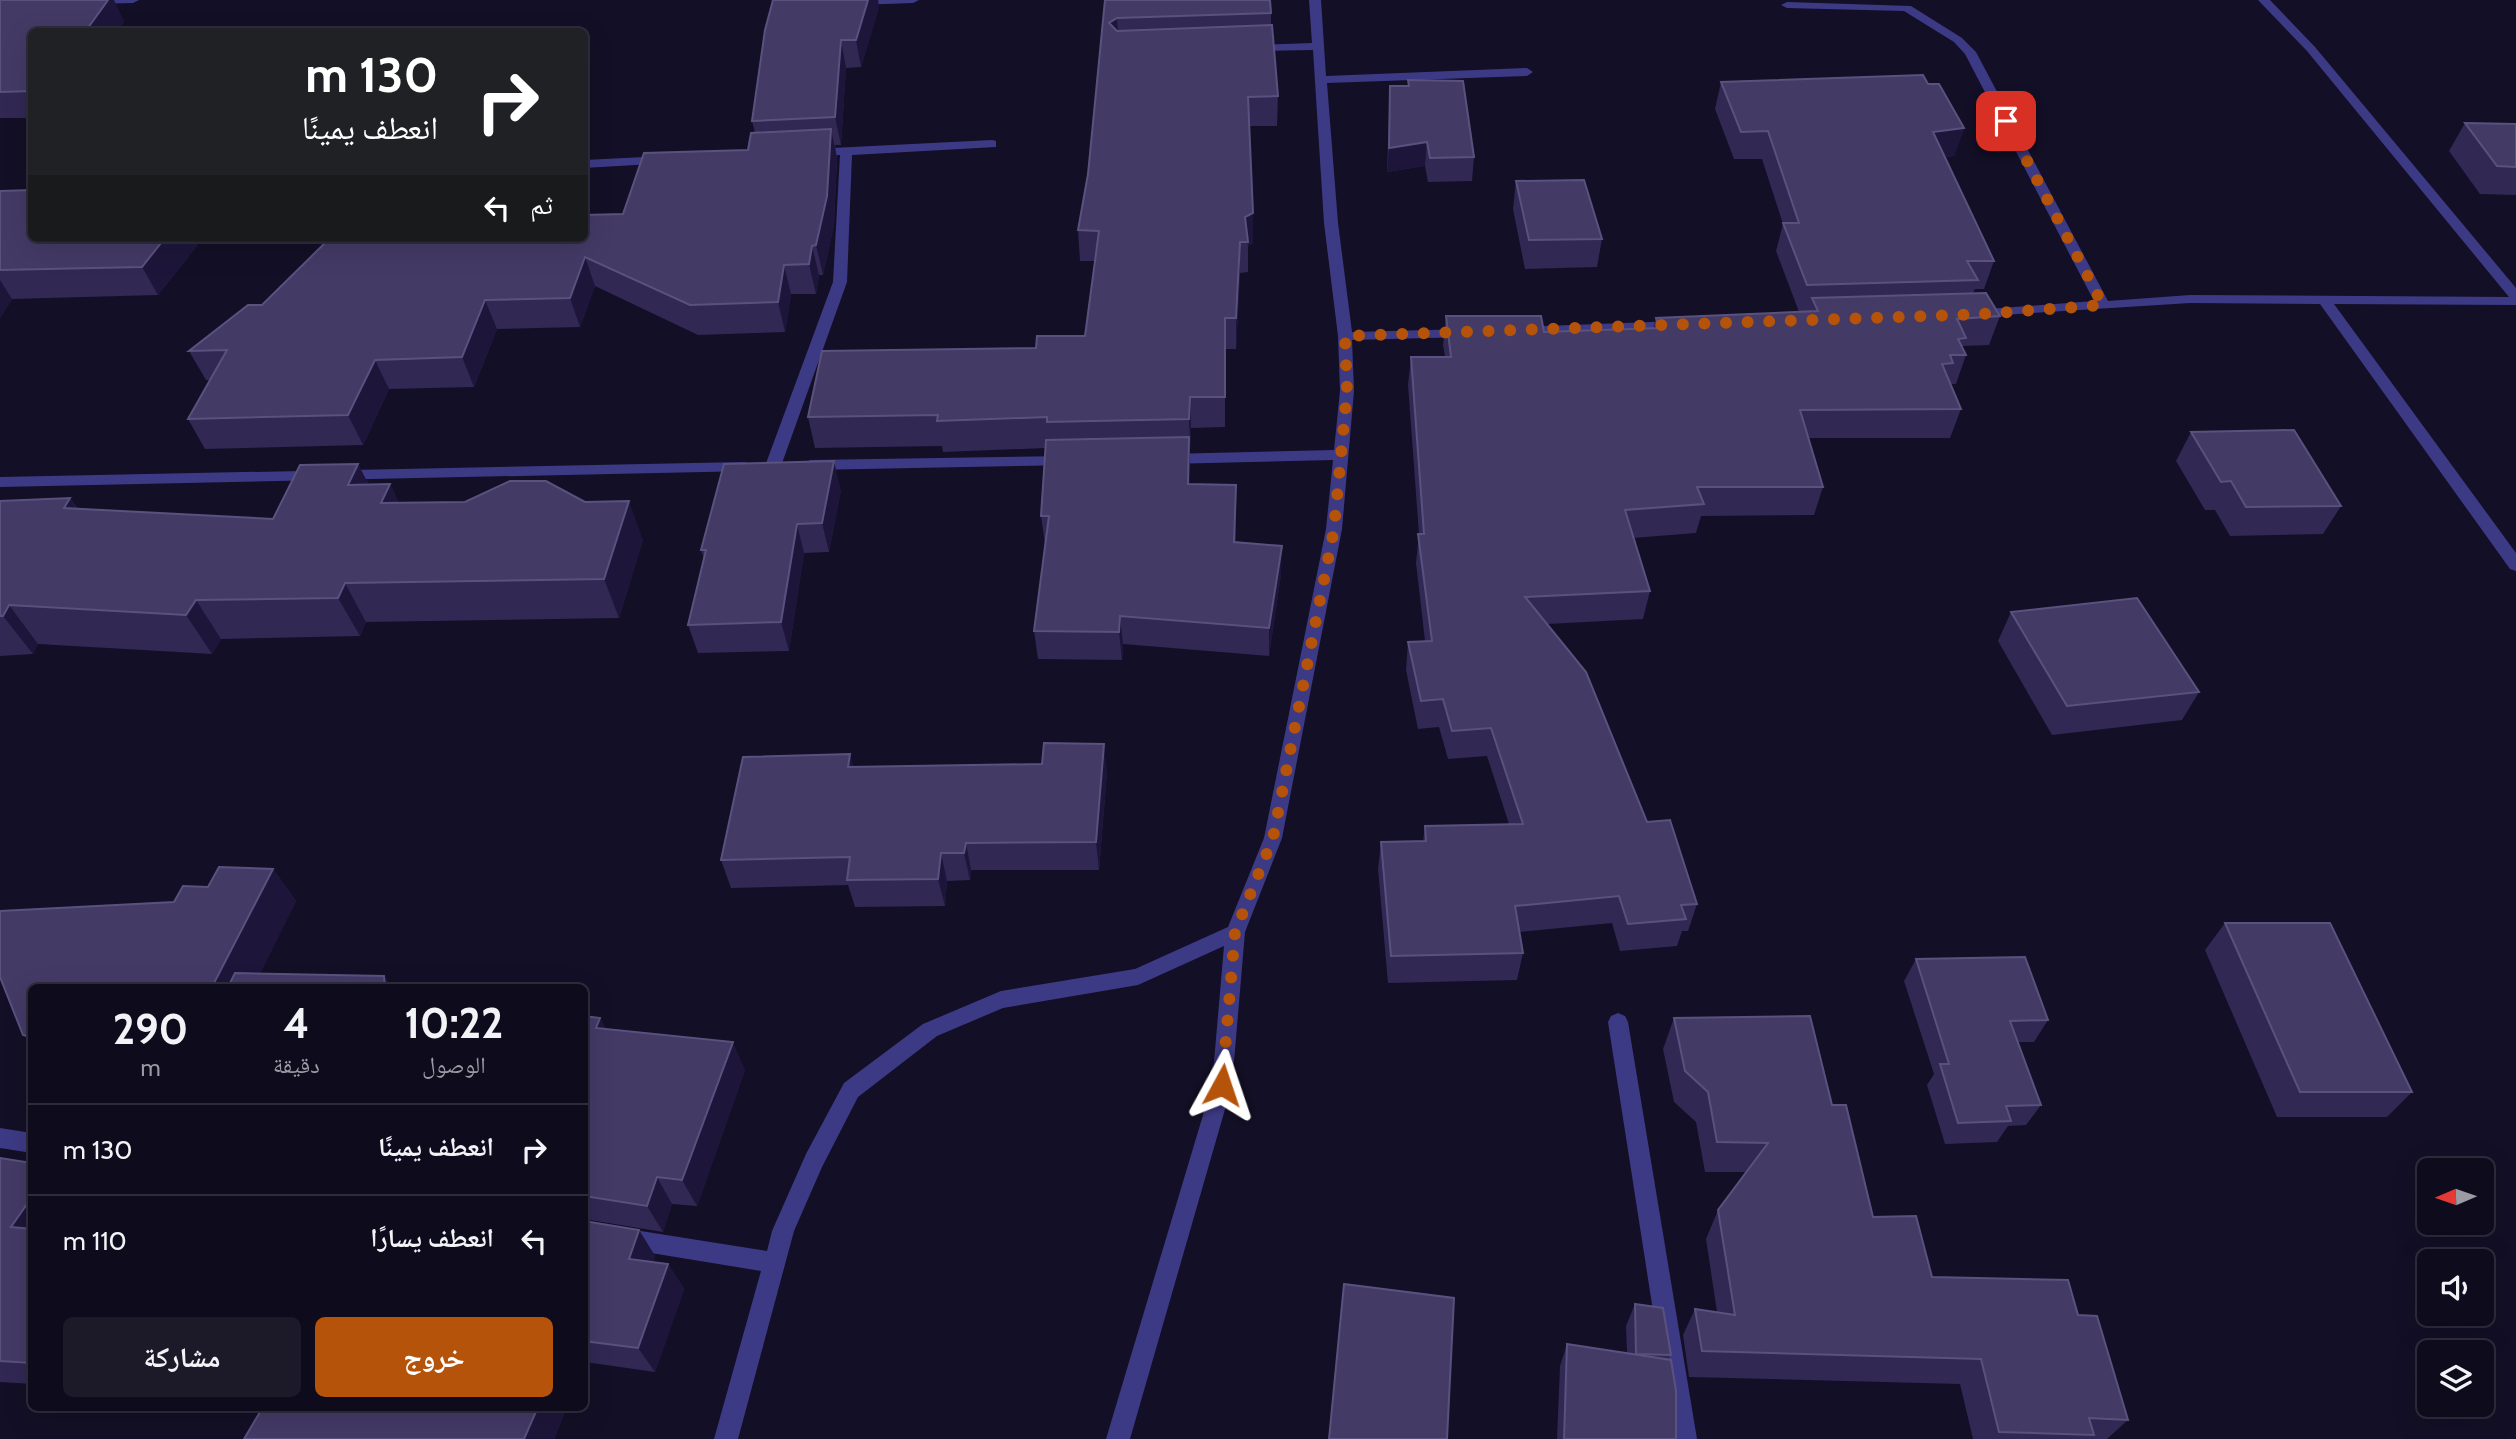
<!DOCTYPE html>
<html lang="ar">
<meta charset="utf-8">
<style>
body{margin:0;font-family:Cabin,"Noto Naskh Arabic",sans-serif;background:#1c1929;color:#f1f3f6;direction:rtl;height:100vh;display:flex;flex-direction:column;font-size:26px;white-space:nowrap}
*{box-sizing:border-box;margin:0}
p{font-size:23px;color:#9b9ba3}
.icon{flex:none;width:38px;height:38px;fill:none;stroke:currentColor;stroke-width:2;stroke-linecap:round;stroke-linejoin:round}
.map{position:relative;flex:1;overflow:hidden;direction:ltr}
.sheet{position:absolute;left:28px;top:984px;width:560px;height:427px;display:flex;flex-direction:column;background:#0e0b1c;border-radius:10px;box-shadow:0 7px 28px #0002,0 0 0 2px #2e2b3b;direction:rtl}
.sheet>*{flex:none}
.guide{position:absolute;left:28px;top:28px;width:560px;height:214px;border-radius:10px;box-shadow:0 7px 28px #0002,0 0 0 2px #2e2b3b;direction:rtl;background:#202124;color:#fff;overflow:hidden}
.needle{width:46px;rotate:268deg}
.controls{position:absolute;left:2417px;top:1158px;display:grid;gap:14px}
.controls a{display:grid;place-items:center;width:77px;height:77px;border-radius:10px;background:#0e0b1c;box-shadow:0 7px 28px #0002,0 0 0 2px #2e2b3b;font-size:35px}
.pin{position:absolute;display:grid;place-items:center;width:60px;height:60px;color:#fff;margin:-30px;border-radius:14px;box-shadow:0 4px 10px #0006}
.me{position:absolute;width:77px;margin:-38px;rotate:5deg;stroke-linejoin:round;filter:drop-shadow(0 0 5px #0008)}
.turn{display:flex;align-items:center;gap:24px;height:147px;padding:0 35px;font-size:32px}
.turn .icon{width:91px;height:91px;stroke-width:2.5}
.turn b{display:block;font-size:49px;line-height:60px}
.then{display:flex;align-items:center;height:66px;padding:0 35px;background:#0003;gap:14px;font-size:26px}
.eta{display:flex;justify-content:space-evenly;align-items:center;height:119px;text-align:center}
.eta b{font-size:42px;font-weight:800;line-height:49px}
.button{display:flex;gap:14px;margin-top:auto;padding:14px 35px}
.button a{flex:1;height:80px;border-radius:10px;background:#b45309;color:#fff;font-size:28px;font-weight:800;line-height:80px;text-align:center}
.button a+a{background:#1c1929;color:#f1f3f6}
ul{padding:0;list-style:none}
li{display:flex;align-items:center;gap:21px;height:91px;padding:0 35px;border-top:2px solid #2e2b3b}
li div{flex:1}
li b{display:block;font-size:26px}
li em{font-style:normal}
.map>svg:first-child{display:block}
</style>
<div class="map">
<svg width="2516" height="1439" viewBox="0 0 2516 1439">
<rect width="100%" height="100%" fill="#130f26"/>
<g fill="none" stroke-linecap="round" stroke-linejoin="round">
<g fill="#3d3a85" fill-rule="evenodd">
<polygon points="86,0 139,0 133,3 91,4"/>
<polygon points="853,0 919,0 913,3 857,5 853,4"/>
<polygon points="1309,0 1321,0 1326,76 1527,68 1533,72 1527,76 1327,83 1338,223 1352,332 1467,329 1474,333 1467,337 1352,340 1354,391 1342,529 1282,838 1245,932 1232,1085 1130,1439 1106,1439 1212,1085 1224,946 1138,985 1003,1008 937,1036 858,1097 822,1167 794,1231 738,1439 714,1439 761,1271 584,1242 584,1222 767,1251 772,1231 806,1154 844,1083 923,1024 1001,991 1135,969 1228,927 1264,838 1326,529 1333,460 1167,464 1159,459 1167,454 1334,450 1340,391 1338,336 1324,223 1313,50 1251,51 1245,48 1251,45 1312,43"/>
<polygon points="2258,0 2270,0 2315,47 2516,288 2516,305 2334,304 2516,553 2516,571 2510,569 2320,304 2190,303 1969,317 1969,311 1974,310 2094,301 1965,54 1954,42 1904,11 1787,8 1781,5 1787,2 1911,6 1962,38 1976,52 2108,301 2190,295 2509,297 2307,51"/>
<polygon points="992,140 996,141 996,147 852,155 847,282 781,466 778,470 768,470 765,466 833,282 840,155 812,157 806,153 812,149"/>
<polygon points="665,156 669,157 669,163 584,168 584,160"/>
<polygon points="1677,321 1682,322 1682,328 1519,335 1512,331 1519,327"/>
<polygon points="1069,456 1074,457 1077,461 1074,465 810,470 802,465 810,460"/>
<polygon points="744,462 749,463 752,467 749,471 0,487 0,477"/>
<polygon points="1618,1013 1625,1016 1628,1022 1697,1439 1673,1439 1608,1022 1611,1016"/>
<polygon points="0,1128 32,1133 32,1153 0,1148"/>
</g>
</g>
<g fill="#312854">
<polygon points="0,0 124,21 117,32 32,32 32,118 0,118"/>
<polygon points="1105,0 1271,13 1271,25 1278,96 1277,126 1249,126 1253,243 1248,246 1248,272 1240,273 1236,349 1225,349 1225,427 1191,428 1190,450 1189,450 1189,484 1236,485 1236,542 1281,574 1269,656 1123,644 1122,660 1038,659 1034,631 1045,544 1041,516 1046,448 943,452 942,446 815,448 808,417 1036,348 1085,336 1095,261 1080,261 1078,230 1088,174"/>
<polygon points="879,7 861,67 846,68 841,145 835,145 837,158 834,225 823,275 819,275 816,294 791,294 785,332 698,335 595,286 580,327 497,329 474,387 389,389 363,445 205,449 188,419 210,380 206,380 189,351 262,305 584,238 623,214 748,150 755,133 752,121"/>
<polygon points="1408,80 1474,157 1472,181 1428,182 1425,166 1387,172 1390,86 1408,86"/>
<polygon points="1721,82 1928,84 1964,128 1954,156 1945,157 1994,261 1984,289 1975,289 1973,293 2000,316 1989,345 1963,346 1962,347 1966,355 1956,384 1950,384 1961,409 1950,438 1809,438 1823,487 1814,515 1701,516 1696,533 1633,538 1650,591 1643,619 1547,624 1647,822 1697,904 1688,931 1682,931 1677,946 1620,951 1612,923 1519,932 1523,953 1517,980 1388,983 1378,869 1381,842 1423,841 1425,826 1509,824 1487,756 1448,759 1439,727 1418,729 1406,670 1408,642 1425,641 1416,563 1419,534 1408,385 1411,357 1445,357 1443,345 1446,316 1544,332 1653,328 1656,318 1799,312 1776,251 1783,224 1762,159 1734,159 1715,109"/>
<polygon points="2465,123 2516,124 2516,195 2480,194 2449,151"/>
<polygon points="1516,181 1602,239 1597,267 1525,269 1513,209"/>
<polygon points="0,191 32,238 203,238 158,295 12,299 0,318"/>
<polygon points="2191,432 2341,506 2323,534 2230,536 2215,510 2205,510 2176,461"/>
<polygon points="358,464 369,485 390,484 399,503 643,540 619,618 366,622 360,636 221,639 212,654 38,644 33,654 0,656 0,501 70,498 78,509 273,519"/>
<polygon points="841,490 829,552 804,553 789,651 698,653 688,625 704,559 701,550"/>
<polygon points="2011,612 2199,692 2182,720 2052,735 1998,641"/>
<polygon points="850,754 853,767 1107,772 1099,870 971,870 970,880 947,881 945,906 855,907 848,885 731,888 721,860"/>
<polygon points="219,867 273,869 296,901 260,973 384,976 392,987 32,987 32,1044 23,1035 0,977 0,911 174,902 183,886 208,887"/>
<polygon points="2225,923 2412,1092 2387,1117 2277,1117 2205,950"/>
<polygon points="1916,959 2048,1020 2034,1042 2018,1042 2041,1105 2026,1125 2008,1126 1997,1142 1945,1144 1927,1085 1934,1074 1904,981"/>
<polygon points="584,1016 600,1018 606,1029 745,1070 697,1206 672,1204 663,1232 584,1219"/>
<polygon points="1674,1018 1832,1105 1873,1217 1932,1277 2078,1315 2128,1420 2107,1439 1973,1439 1960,1384 1689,1377 1683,1335 1695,1309 1717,1312 1706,1239 1718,1210 1747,1172 1705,1172 1696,1122 1674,1102 1663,1049"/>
<polygon points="0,1158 32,1163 32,1384 0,1382"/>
<polygon points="584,1221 639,1230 655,1256 653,1262 668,1264 684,1289 655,1372 585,1362 584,1363"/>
<polygon points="1635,1304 1671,1355 1668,1360 1676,1439 1557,1439 1560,1366 1567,1344 1627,1353 1626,1326"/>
<polygon points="139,1407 567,1407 554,1439 244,1439 262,1408 143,1410"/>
</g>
<g fill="#1d163a">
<polygon points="108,0 114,0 124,21 117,32 85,32"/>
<polygon points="868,0 878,0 879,7 861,67 856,40"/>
<polygon points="1117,18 1119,46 1109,23"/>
<polygon points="841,40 846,68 841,145 835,117"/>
<polygon points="1964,128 1954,156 1924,160 1933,132"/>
<polygon points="831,129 837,158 834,225 823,275 816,245"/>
<polygon points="1427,142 1425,166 1387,172 1389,148"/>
<polygon points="1253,213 1253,243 1248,246 1245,217"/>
<polygon points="165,238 203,238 158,295 142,267"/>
<polygon points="1240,242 1240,273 1236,349 1236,318"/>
<polygon points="812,246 819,275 816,294 809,264"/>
<polygon points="585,257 595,286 580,327 570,298"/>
<polygon points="784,265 791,294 785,332 778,302"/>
<polygon points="0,280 12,299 0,318"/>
<polygon points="485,300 497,329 474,387 462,357"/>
<polygon points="375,360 389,389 363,445 348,415"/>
<polygon points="1190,397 1191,428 1190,450 1189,419"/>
<polygon points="1189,437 1190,466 1189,513 1188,484"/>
<polygon points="834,461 841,490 829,552 822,523"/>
<polygon points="358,464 378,503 348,485"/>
<polygon points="390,484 409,523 381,503"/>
<polygon points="1236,485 1236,513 1235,570 1234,542"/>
<polygon points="70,498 97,537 64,508"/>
<polygon points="629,501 643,540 619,618 604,579"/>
<polygon points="797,524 804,553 789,651 781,622"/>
<polygon points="1282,546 1281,574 1269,656 1269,628"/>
<polygon points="345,583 366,622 360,636 338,598"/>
<polygon points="196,600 221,639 212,654 186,615"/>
<polygon points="9,605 38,644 33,654 3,616"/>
<polygon points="1120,616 1123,644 1122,660 1119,632"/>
<polygon points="1104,744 1107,772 1099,870 1096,842"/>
<polygon points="850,754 857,782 848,767"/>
<polygon points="966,843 971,870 970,880 964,853"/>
<polygon points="941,853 947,881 945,906 938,879"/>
<polygon points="273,869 296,901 254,987 212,987"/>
<polygon points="384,976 392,987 385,987"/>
<polygon points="600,1018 615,1046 596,1028"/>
<polygon points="733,1042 745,1070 697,1206 682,1180"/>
<polygon points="657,1177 672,1204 663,1232 647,1206"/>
<polygon points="32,1197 32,1244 11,1227"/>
<polygon points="639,1230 655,1256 645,1284 629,1259"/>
<polygon points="668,1264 684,1289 655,1372 638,1348"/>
<polygon points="538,1407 567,1407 554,1439 524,1439"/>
</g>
<g fill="#433a66" stroke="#5a527e" stroke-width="2">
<polygon points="0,0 108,0 85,32 32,32 32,91 0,92"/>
<polygon points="773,0 868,0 856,40 841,40 835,117 752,121 765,30"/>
<polygon points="1105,0 1270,0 1271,13 1117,18 1109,23 1117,31 1272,25 1278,96 1248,97 1253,213 1245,217 1248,242 1240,242 1236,318 1225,318 1225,397 1190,397 1189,419 1047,422 1047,417 937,421 938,415 808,417 822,351 1036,348 1037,336 1085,336 1099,231 1078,230 1088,174"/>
<polygon points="1923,75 1928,84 1939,84 1964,128 1933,132 1994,261 1967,261 1978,280 1807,285 1783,223 1799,223 1768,131 1741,132 1721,82"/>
<polygon points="1408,80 1463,81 1474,157 1430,158 1427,142 1389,148 1390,86 1409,86"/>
<polygon points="2465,123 2516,124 2516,167 2497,166"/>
<polygon points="831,129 827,196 816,245 812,246 809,264 784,265 778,302 690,305 585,257 570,298 485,300 462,357 375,360 348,415 188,419 227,350 189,351 248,305 262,305 330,238 584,238 584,215 623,214 644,153 748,150 751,133"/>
<polygon points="1584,180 1602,239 1529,240 1516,181"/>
<polygon points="32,190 32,238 165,238 142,267 0,270 0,191"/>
<polygon points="1986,293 2000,316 1957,319 1966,338 1958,339 1966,355 1950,355 1953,363 1942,364 1961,409 1800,410 1823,487 1697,487 1704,504 1625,510 1650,591 1525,597 1586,672 1647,822 1670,820 1697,904 1681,905 1686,919 1628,924 1619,896 1515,906 1523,953 1391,956 1381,842 1426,841 1425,826 1523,824 1491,728 1452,731 1443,699 1421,701 1408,642 1432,641 1418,534 1424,534 1411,357 1451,357 1446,316 1541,316 1544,332 1659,328 1656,318 1818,311 1812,298"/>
<polygon points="2294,430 2341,506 2246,507 2231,481 2221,482 2191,432"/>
<polygon points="1189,437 1188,484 1236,485 1234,542 1282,546 1269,628 1120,616 1119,632 1034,631 1049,516 1041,516 1046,440"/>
<polygon points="834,461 822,523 797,524 781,622 688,625 706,550 701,550 724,464"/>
<polygon points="358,464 348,485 390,484 381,503 465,502 510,481 546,481 585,502 629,501 604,579 345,583 338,598 196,600 186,615 9,605 3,616 0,616 0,501 70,498 64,508 273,519 300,465"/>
<polygon points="2137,598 2199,692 2067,706 2011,612"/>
<polygon points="1044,743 1104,744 1096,842 966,843 964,853 941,853 938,879 847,880 850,857 721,860 743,757 850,754 848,767 1042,764"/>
<polygon points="219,867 273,869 212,987 32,987 32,1037 23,1035 0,977 0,911 174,902 183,886 208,887"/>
<polygon points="2225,923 2330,923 2412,1092 2300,1092"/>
<polygon points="2025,957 2048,1020 2010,1021 2041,1105 2006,1106 2011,1121 1958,1123 1940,1064 1949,1064 1916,959"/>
<polygon points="235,973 384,976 385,987 228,987"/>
<polygon points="584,1016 600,1018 596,1028 733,1042 682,1180 657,1177 647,1206 584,1196"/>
<polygon points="1810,1016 1832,1105 1846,1105 1873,1217 1916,1216 1932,1277 2068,1280 2078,1315 2097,1316 2128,1420 2089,1418 2094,1435 1999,1432 1981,1359 1702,1351 1695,1309 1735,1315 1718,1210 1768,1143 1717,1142 1708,1092 1685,1071 1674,1018"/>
<polygon points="0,1158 32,1163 32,1197 11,1227 32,1229 32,1363 0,1361"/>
<polygon points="584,1221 639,1230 629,1259 668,1264 638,1348 584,1341"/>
<polygon points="1344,1284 1454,1298 1447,1439 1329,1439"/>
<polygon points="1635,1304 1663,1308 1671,1355 1636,1354"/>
<polygon points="1567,1344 1671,1360 1676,1391 1676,1439 1564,1439"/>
<polygon points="263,1407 538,1407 524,1439 244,1439"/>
</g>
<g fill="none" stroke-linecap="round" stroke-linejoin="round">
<polyline stroke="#b45309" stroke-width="12" stroke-dasharray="0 21.6" points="1222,1085 1235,932 1273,838 1334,529 1347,391 1345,336 1983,314 2103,305 2006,121"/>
</g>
</svg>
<div class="controls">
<a><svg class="needle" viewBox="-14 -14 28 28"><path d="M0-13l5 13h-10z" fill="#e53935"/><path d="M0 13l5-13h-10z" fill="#9b9ba3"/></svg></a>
<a><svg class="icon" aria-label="sound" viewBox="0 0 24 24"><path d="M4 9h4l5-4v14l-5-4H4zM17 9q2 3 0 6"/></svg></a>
<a><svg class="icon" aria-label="layers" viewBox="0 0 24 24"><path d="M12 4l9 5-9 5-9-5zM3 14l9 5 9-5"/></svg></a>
</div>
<div class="pin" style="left:2006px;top:121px;background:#d93025"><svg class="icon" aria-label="arrive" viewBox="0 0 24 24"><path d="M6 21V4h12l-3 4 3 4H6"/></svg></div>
<svg class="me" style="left:1222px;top:1085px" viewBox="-20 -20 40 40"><path d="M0-17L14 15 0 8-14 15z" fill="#b45309" stroke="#fff" stroke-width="4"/></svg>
<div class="guide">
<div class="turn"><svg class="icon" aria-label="right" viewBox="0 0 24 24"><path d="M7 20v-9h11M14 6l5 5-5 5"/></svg><div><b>130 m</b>انعطف يمينًا</div></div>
<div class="then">ثم<svg class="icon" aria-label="left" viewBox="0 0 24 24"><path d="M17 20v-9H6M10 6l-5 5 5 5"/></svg></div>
</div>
<section class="sheet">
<div class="eta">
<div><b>10:22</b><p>الوصول</p></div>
<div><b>4</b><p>دقيقة</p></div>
<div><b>290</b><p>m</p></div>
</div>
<ul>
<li><svg class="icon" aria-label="right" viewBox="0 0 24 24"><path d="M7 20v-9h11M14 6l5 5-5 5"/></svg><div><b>انعطف يمينًا</b></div><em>130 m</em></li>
<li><svg class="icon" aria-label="left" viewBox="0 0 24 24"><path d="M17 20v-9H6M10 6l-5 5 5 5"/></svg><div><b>انعطف يسارًا</b></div><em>110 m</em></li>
</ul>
<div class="button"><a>خروج</a><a>مشاركة</a></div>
</section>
</div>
